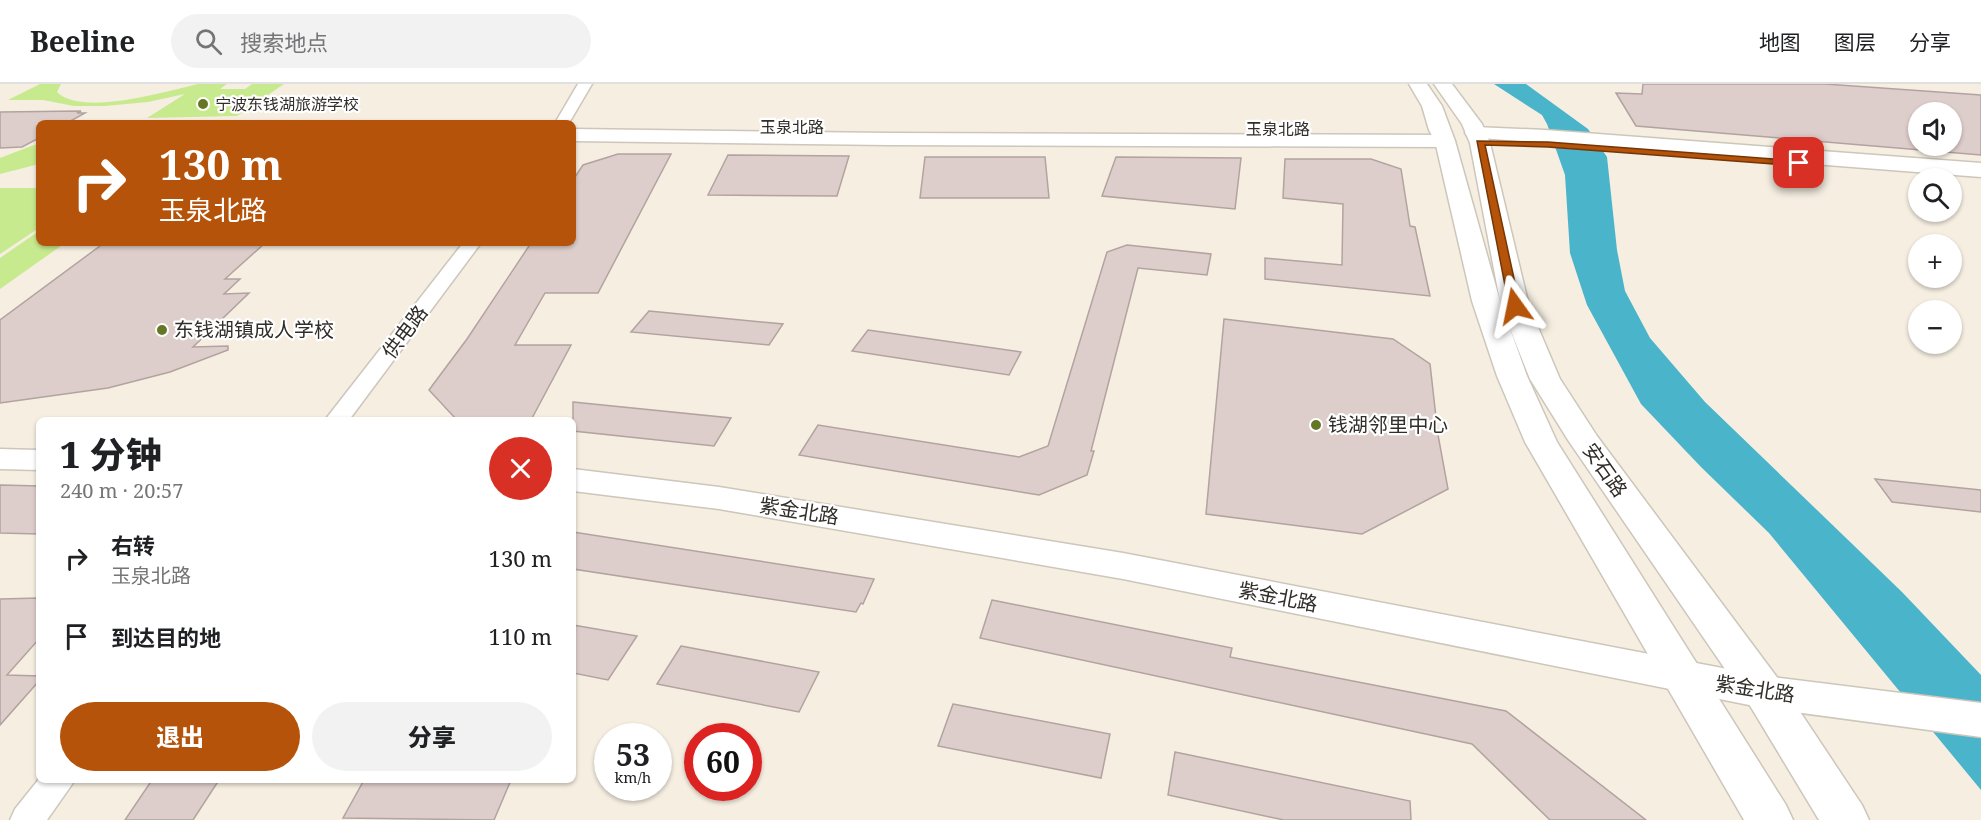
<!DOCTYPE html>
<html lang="zh">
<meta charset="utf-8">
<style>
body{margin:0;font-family:"Noto Serif","Noto Sans SC",serif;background:#f2f2f2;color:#202124;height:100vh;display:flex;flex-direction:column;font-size:22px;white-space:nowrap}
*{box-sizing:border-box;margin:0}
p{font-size:20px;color:#757577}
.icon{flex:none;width:33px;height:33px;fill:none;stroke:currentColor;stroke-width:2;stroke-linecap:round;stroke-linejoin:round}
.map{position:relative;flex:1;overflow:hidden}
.sheet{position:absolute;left:36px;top:333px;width:540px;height:366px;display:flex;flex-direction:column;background:#fff;border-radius:9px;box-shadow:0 2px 4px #0004}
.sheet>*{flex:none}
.guide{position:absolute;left:36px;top:36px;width:540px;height:126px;border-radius:9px;box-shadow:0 2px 4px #0004;background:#b45309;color:#fff;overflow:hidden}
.tools{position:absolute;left:1908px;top:18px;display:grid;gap:12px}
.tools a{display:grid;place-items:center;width:54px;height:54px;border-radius:50%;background:#fff;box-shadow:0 2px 4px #0004;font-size:30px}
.speed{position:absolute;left:594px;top:639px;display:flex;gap:12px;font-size:30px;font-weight:700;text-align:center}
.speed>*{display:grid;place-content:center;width:78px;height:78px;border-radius:50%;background:#fff;box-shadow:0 2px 4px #0004;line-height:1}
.speed small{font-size:15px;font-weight:400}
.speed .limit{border:9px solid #d22;background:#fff;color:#111}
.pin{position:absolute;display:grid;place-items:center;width:51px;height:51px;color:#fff;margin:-26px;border-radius:12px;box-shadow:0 3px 9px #0006}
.me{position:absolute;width:66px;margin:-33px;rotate:348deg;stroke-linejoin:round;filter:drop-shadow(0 0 4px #0008)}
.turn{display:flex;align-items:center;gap:21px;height:126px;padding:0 24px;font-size:27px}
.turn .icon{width:78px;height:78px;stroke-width:2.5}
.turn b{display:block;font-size:42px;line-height:51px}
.round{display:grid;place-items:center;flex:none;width:63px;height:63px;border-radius:32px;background:#f2f2f2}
.head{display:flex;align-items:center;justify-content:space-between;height:102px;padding:0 24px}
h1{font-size:36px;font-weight:800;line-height:45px}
.cta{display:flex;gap:12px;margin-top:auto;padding:12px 24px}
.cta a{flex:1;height:69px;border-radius:36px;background:#b45309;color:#fff;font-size:24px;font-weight:800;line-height:69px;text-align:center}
.cta a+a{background:#f2f2f2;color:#202124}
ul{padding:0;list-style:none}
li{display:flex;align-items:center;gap:18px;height:78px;padding:0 24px}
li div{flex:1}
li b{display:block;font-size:22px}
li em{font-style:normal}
header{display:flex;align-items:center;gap:36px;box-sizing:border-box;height:84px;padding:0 30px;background:#fff;border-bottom:2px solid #e0e0e0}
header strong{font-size:28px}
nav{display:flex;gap:33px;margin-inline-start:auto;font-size:21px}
.search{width:420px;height:54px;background:#f2f2f2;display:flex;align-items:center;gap:15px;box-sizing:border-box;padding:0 21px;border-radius:33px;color:#757577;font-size:22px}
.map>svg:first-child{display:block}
</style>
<header>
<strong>Beeline</strong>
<div class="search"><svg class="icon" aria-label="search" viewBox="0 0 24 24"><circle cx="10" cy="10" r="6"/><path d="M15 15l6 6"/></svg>搜索地点</div>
<nav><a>地图</a><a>图层</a><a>分享</a></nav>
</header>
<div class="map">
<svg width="1981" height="736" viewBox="0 0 1981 736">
<rect width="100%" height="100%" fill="#f5eee1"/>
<g fill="#c8ea8e">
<path d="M40 0H61L57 8C82 33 167 7 198 0 207 0 218 0 227 0L220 5H245L252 0H284L237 32 147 34 185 10 148 18 105 22H74L43 16H8Z"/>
<polygon points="34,61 39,61 39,80 0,90 0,74"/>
<polygon points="0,104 39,104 39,144 0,170"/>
<polygon points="39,147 39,159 65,159 0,205 0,174"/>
</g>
<polygon fill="#4ab4ca" points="1494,0 1526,0 1588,45 1607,73 1617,166 1625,207 1650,254 1705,318 1902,508 1981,591 1981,706 1769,449 1701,383 1641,320 1587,221 1570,169 1565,91 1547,40 1542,31"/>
<g fill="#dececb" stroke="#b2a3a0" stroke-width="1.5" fill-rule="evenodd">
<path d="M1643 0H1825L1981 11V71L1636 42 1616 9 1642 10ZM1918 28H1952V62H1918Z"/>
<polygon points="81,27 77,29 85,29 67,39 39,39 39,54 22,63 0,64 0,28"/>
<polygon points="618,70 671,70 598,209 545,209 515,261 571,261 531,336 456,335 429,306 467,255 531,159 573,159 573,96 583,81"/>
<polygon points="728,71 849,72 837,112 708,111"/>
<polygon points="925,73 1045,73 1049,114 920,114"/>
<polygon points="1116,73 1241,74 1235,125 1102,112"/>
<polygon points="1285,75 1371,75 1401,85 1410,142 1415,143 1430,212 1265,195 1265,174 1342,181 1343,120 1283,114"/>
<polygon points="104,159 265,159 225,195 240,195 224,210 249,209 193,263 228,262 228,266 170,288 108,304 0,319 0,236"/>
<polygon points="1127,161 1211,170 1207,191 1138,184 1091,367 1094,367 1087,391 1039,411 799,371 818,341 1019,373 1048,362 1107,168"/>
<polygon points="649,227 783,240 769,261 631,248"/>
<polygon points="1224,235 1393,255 1430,280 1438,351 1448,405 1362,450 1206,430"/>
<polygon points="868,246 1021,268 1009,291 852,267"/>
<polygon points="573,318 731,334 714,362 573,347"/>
<polygon points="1875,395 1981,406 1981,428 1892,418"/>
<polygon points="0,401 39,402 39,450 0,449"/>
<polygon points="573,448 874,495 863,520 861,519 856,528 573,485"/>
<polygon points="39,514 39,555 7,591 39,592 39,597 0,641 0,515"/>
<polygon points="992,516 1232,564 1230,573 1506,627 1646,736 1550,736 1472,660 980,554"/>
<polygon points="573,541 637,552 608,596 573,589"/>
<polygon points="681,562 819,588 799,628 657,600"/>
<polygon points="953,620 1110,650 1101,694 938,662"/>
<polygon points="1175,668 1410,717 1411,736 1284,736 1168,711"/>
<polygon points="152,696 219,696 193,736 125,736"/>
<polygon points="364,696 511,696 494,736 343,734"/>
</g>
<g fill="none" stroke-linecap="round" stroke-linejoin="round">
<defs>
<g id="street">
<polygon points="578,0 592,0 569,39 555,39"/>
<polygon points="463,159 481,159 349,336 325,336"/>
<polygon points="39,695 75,696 47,736 10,736 15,725"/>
</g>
<g id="secondary">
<polygon points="1475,43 1545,46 1981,79 1981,93 1468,53 1465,49 1468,45"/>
<polygon points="573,45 889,49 1445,51 1452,53 1455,57 1452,61 1445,63 889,61 573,57"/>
<polygon points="0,365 39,366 39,386 0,385"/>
<polygon points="573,385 719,403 1123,469 1764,592 1981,619 1981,653 1764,624 1123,495 719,425 573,407"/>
</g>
<g id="primary">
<polygon points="1409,0 1427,0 1442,22 1455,57 1500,217 1527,292 1557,358 1786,721 1793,736 1744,736 1525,358 1497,292 1472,217 1435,57 1429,46 1422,22"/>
<polygon points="1434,0 1452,0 1482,40 1490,59 1529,222 1560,295 1597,352 1779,596 1862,721 1869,736 1819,736 1749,620 1568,356 1530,295 1501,222 1470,59 1462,40"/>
</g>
</defs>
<use href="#street" stroke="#cdc6ba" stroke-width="3"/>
<use href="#secondary" stroke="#cdc6ba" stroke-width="3"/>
<use href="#primary" stroke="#cdc6ba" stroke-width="3"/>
<use href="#street" fill="#fff" fill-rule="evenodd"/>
<use href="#secondary" fill="#fff" fill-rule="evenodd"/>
<use href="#primary" fill="#fff" fill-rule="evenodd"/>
</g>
<polygon fill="#b45309" stroke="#753606" stroke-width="1.5" points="1477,57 1548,58 1799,77 1804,79 1799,82 1548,63 1485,61 1520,222 1515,225 1509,222"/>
<g fill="#657625" stroke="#fff" stroke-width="2">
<circle cx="203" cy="20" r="6"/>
<circle cx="162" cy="246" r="6"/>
<circle cx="1316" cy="341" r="6"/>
</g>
<g text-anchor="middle" stroke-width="4.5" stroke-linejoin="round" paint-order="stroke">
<g font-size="16" fill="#312e29" stroke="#fff" text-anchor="start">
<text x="215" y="26">宁波东钱湖旅游学校</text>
</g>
<g font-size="16" fill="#312e29" stroke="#fff">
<text x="792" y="49">玉泉北路</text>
<text x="1278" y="51">玉泉北路</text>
</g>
<g font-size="20" fill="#312e29" stroke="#fff" text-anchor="start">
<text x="174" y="253">东钱湖镇成人学校</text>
<text x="1328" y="348">钱湖邻里中心</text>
</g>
<g font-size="20" fill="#312e29" stroke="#fff">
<text transform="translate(405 248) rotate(-53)" y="7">供电路</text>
<text transform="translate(1605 386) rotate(55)" y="7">安石路</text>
<text transform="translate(799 427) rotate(9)" y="7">紫金北路</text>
<text transform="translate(1278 513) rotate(11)" y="7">紫金北路</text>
<text transform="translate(1755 605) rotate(9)" y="7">紫金北路</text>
</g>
</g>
</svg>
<div class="tools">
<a><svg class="icon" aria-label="sound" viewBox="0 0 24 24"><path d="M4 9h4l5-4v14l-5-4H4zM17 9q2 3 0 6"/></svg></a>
<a><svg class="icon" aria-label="search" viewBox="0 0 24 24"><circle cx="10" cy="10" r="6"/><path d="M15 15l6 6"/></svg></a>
<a>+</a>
<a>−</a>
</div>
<div class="speed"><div>53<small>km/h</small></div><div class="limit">60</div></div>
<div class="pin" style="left:1799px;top:79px;background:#d93025"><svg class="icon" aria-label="arrive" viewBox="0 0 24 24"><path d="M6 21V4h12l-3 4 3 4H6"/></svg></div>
<svg class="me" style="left:1515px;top:222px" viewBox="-20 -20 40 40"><path d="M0-17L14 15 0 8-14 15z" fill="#b45309" stroke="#fff" stroke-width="4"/></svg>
<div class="guide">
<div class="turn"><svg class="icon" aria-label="right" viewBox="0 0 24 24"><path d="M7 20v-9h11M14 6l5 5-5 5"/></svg><div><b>130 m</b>玉泉北路</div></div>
</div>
<section class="sheet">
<div class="head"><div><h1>1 分钟</h1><p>240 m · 20:57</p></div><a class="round" style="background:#d93025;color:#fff"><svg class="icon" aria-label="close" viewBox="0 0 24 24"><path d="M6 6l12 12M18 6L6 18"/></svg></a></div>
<ul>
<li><svg class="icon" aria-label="right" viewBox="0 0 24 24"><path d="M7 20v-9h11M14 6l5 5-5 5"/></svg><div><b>右转</b><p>玉泉北路</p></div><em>130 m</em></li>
<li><svg class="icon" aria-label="arrive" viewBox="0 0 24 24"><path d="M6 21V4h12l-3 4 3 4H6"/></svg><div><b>到达目的地</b></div><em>110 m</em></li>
</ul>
<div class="cta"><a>退出</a><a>分享</a></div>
</section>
</div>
